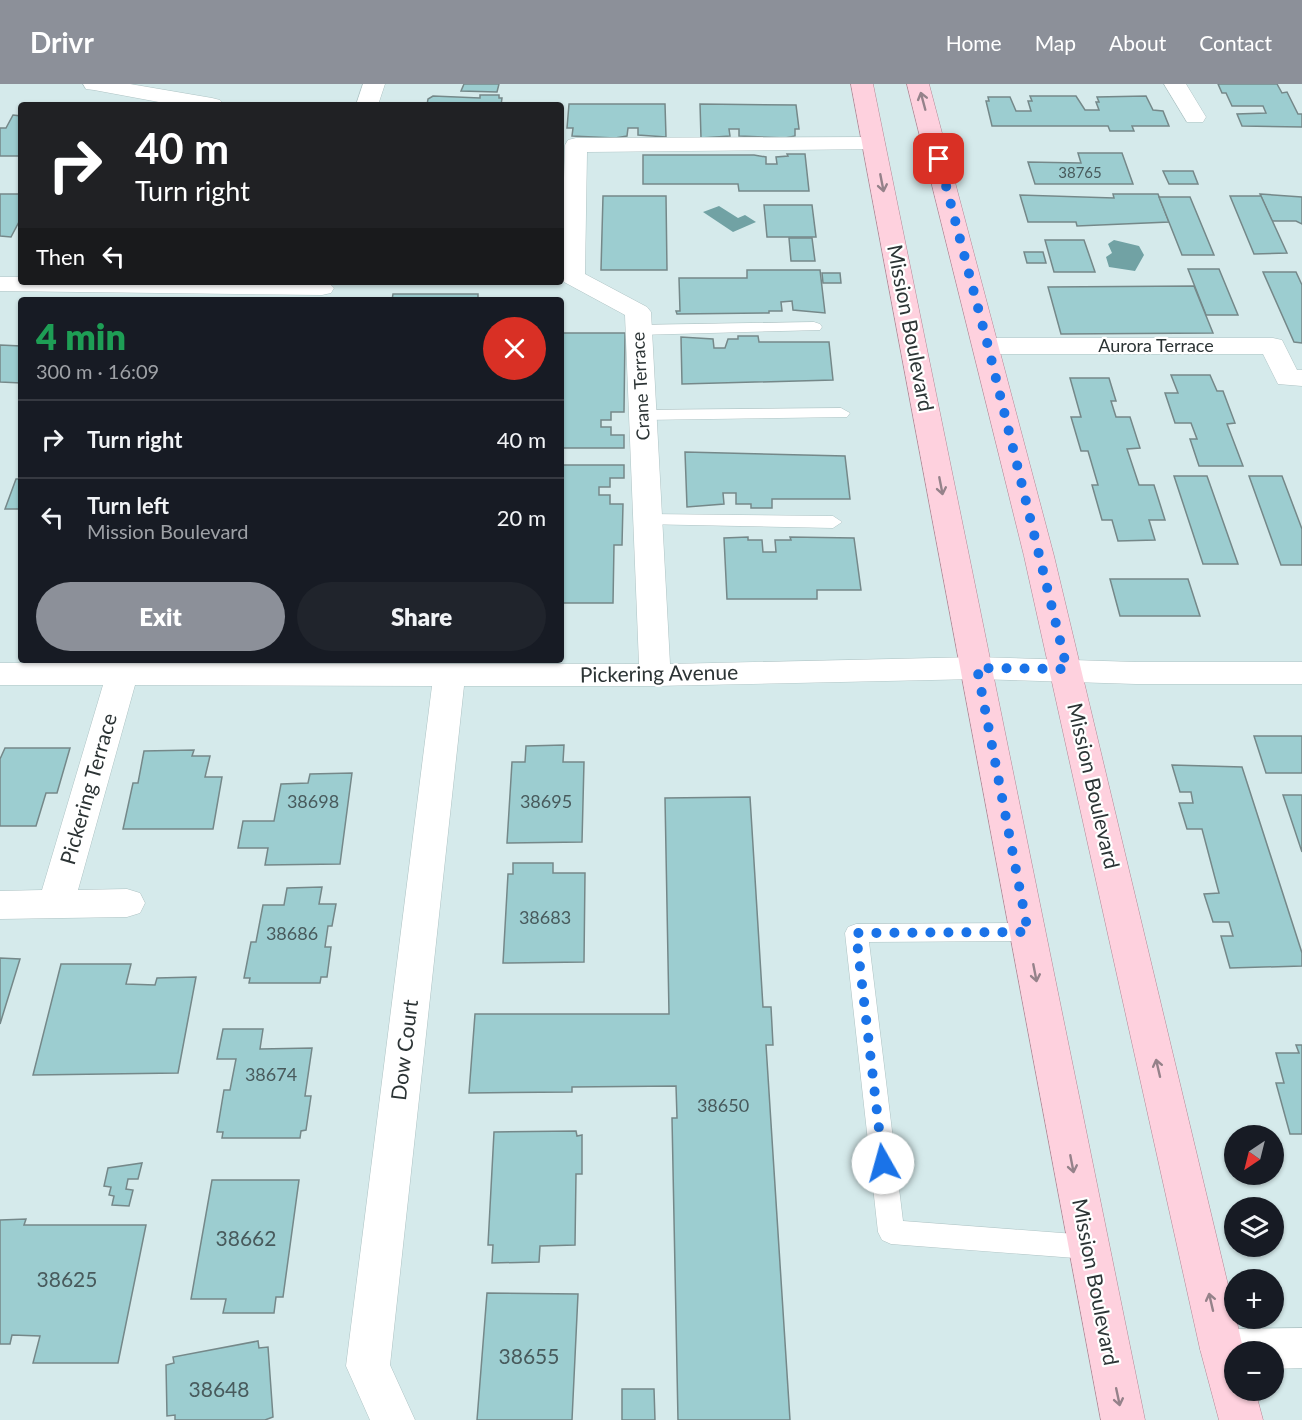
<!DOCTYPE html>
<meta charset="utf-8">
<style>
body{margin:0;font-family:Lato,sans-serif;background:#20242c;color:#f1f3f6;height:100vh;display:flex;flex-direction:column;font-size:22px;white-space:nowrap}
*{box-sizing:border-box;margin:0}
p{font-size:20px;color:#9ea1a6}
.icon{flex:none;width:33px;height:33px;fill:none;stroke:currentColor;stroke-width:2;stroke-linecap:round;stroke-linejoin:round}
.map{position:relative;flex:1;overflow:hidden}
.sheet{position:absolute;left:18px;top:213px;width:546px;height:366px;display:flex;flex-direction:column;background:#171b24;border-radius:6px;box-shadow:0 2px 4px #0004}
.sheet>*{flex:none}
.guide{position:absolute;left:18px;top:18px;width:546px;height:183px;border-radius:6px;box-shadow:0 2px 4px #0004;background:#202124;color:#fff;overflow:hidden}
.needle{width:39px;rotate:215deg}
.buttons{position:absolute;left:1224px;top:1041px;display:grid;gap:12px}
.buttons a{display:grid;place-items:center;width:60px;height:60px;border-radius:50%;background:#171b24;box-shadow:0 2px 4px #0004;font-size:30px}
.pin{position:absolute;display:grid;place-items:center;width:51px;height:51px;color:#fff;margin:-26px;border-radius:12px;box-shadow:0 3px 9px #0006}
.me{position:absolute;width:66px;margin:-33px;rotate:353deg;stroke-linejoin:round;filter:drop-shadow(0 0 4px #0008)}
.turn{display:flex;align-items:center;gap:21px;height:126px;padding:0 18px;font-size:27px}
.turn .icon{width:78px;height:78px;stroke-width:2.5}
.turn b{display:block;font-size:42px;line-height:51px}
.then{display:flex;align-items:center;height:57px;padding:0 18px;background:#0003;gap:12px;font-size:22px}
.round{display:grid;place-items:center;flex:none;width:63px;height:63px;border-radius:32px;background:#20242c}
.overview{display:flex;align-items:center;justify-content:space-between;height:102px;padding:0 18px}
h1{font-size:36px;font-weight:800;line-height:45px;color:#1e9e55}
.action{display:flex;gap:12px;margin-top:auto;padding:12px 18px}
.action a{flex:1;height:69px;border-radius:36px;background:#8c9099;color:#fff;font-size:24px;font-weight:800;line-height:69px;text-align:center}
.action a+a{background:#20242c;color:#f1f3f6}
ul{padding:0;list-style:none}
li{display:flex;align-items:center;gap:18px;height:78px;padding:0 18px;border-top:2px solid #363941}
li div{flex:1}
li b{display:block;font-size:22px}
li em{font-style:normal}
header{display:flex;align-items:center;gap:36px;box-sizing:border-box;height:84px;padding:0 30px;background:#8c9099;color:#fff}
header strong{font-size:28px}
nav{display:flex;gap:33px;margin-inline-start:auto;font-size:21px}
.map>svg:first-child{display:block}
</style>
<header>
<strong>Drivr</strong>
<nav><a>Home</a><a>Map</a><a>About</a><a>Contact</a></nav>
</header>
<div class="map">
<svg width="1302" height="1336" viewBox="0 0 1302 1336">
<rect width="100%" height="100%" fill="#d5eaeb"/>
<g fill="#71a2a4">
<polygon points="719,122 738,134 745,131 756,138 733,148 703,128"/>
<polygon points="1114,156 1139,162 1144,171 1135,187 1109,183 1106,173 1112,169 1108,160"/>
</g>
<g fill="#9ccdd0" stroke="#758889" stroke-width="1.5">
<polygon points="464,0 499,0 497,8 461,7"/>
<polygon points="1218,0 1277,0 1282,9 1287,8 1298,30 1302,30 1302,43 1242,42 1237,30 1266,29 1263,22 1232,22 1226,9 1222,9"/>
<polygon points="480,11 499,11 499,14 502,14 501,21 427,21 428,15 433,12 480,14"/>
<polygon points="1030,12 1076,12 1085,26 1099,26 1096,18 1099,18 1097,13 1146,12 1153,26 1163,27 1169,42 1132,42 1134,47 1110,47 1108,42 992,42 986,17 989,17 988,13 1010,13 1016,27 1031,27 1028,17 1032,17"/>
<polygon points="569,20 665,20 666,53 638,51 638,44 628,44 627,52 615,54 572,52 573,44 567,44"/>
<polygon points="700,20 796,21 799,45 795,45 795,52 785,54 739,52 739,45 729,45 730,52 701,54"/>
<polygon points="13,31 21,32 21,72 0,72 0,44 6,44"/>
<polygon points="1078,69 1122,69 1133,100 1035,100 1028,78 1081,79"/>
<polygon points="787,70 805,70 809,107 739,107 738,100 643,100 643,71 754,71 766,73 766,80 777,80 776,73 788,72"/>
<polygon points="1163,87 1193,87 1198,100 1169,100"/>
<polygon points="0,110 21,110 21,134 11,153 0,152"/>
<polygon points="1113,110 1158,110 1169,138 1077,142 1076,138 1028,138 1020,111 1114,114"/>
<polygon points="1260,110 1302,113 1302,140 1296,137 1272,137"/>
<polygon points="603,112 666,112 667,186 601,186"/>
<polygon points="1230,112 1261,112 1287,169 1254,170"/>
<polygon points="1159,113 1190,113 1214,171 1182,171"/>
<polygon points="764,121 812,121 816,153 767,153"/>
<polygon points="789,154 812,154 815,177 791,177"/>
<polygon points="1045,156 1084,156 1095,188 1054,188"/>
<polygon points="1024,168 1043,168 1046,179 1027,179"/>
<polygon points="1188,185 1219,185 1238,231 1206,231"/>
<polygon points="747,186 820,186 825,229 793,226 792,217 781,218 782,227 769,227 769,229 677,230 676,227 680,227 679,194 747,194"/>
<polygon points="1263,188 1296,188 1302,201 1302,259 1294,258"/>
<polygon points="822,189 840,189 841,199 823,199"/>
<polygon points="1194,202 1213,249 1061,250 1048,203"/>
<polygon points="393,210 478,210 478,216 392,216"/>
<polygon points="561,249 625,249 624,328 611,328 611,336 601,336 601,343 611,343 611,351 624,351 624,364 561,364"/>
<polygon points="738,252 758,252 759,258 829,258 833,296 682,300 681,253 713,255 714,264 725,264 728,255 738,255"/>
<polygon points="0,261 21,262 21,299 0,298"/>
<polygon points="1171,291 1210,291 1217,307 1223,307 1235,339 1227,340 1243,382 1199,382 1190,355 1197,355 1191,339 1175,339 1165,309 1178,309"/>
<polygon points="1070,294 1109,294 1116,317 1111,317 1116,333 1130,333 1140,364 1127,365 1139,401 1154,401 1165,436 1149,436 1155,456 1118,457 1112,436 1102,436 1092,401 1098,401 1088,367 1081,367 1071,333 1081,333"/>
<polygon points="685,368 845,372 850,415 772,415 772,424 751,424 751,420 736,420 736,409 723,409 724,420 687,423"/>
<polygon points="561,381 624,381 624,394 610,394 610,403 599,403 599,411 610,411 610,420 623,420 622,461 614,461 613,519 561,519"/>
<polygon points="1174,392 1207,392 1238,480 1203,480"/>
<polygon points="1249,392 1282,392 1302,445 1302,481 1281,481"/>
<polygon points="16,395 21,395 21,425 5,425"/>
<polygon points="748,453 748,456 762,456 763,468 776,468 775,456 791,456 790,453 854,454 861,506 817,506 817,515 727,515 724,454"/>
<polygon points="1110,495 1188,495 1200,532 1120,532"/>
<polygon points="1254,652 1302,652 1302,689 1266,689"/>
<polygon points="564,661 563,678 584,678 582,758 507,759 512,678 525,678 526,662"/>
<polygon points="5,664 70,664 57,709 46,709 36,742 0,742 0,675"/>
<polygon points="194,666 192,672 210,672 205,693 222,693 213,745 123,745 133,699 138,699 144,667"/>
<polygon points="1172,681 1242,683 1302,869 1302,882 1230,884 1221,852 1233,852 1229,838 1213,838 1204,810 1219,809 1202,745 1187,745 1179,719 1193,719 1191,708 1180,708"/>
<polygon points="352,689 340,780 265,781 268,764 238,764 243,737 274,737 281,700 308,699 310,690"/>
<polygon points="1283,711 1302,711 1302,768"/>
<polygon points="750,713 763,923 771,923 773,961 766,961 790,1336 678,1336 672,1034 677,1034 676,1002 572,1003 572,1008 469,1009 475,930 669,930 665,714"/>
<polygon points="513,779 553,779 553,789 585,789 584,878 503,879 508,790 513,790"/>
<polygon points="322,803 319,820 336,820 332,842 328,842 325,863 331,863 327,893 321,893 320,899 249,899 250,894 244,894 251,858 256,858 263,821 284,821 287,804"/>
<polygon points="0,874 20,875 0,940"/>
<polygon points="61,880 131,880 126,900 155,901 157,894 196,893 178,989 33,991"/>
<polygon points="223,945 263,945 260,965 312,964 305,1012 311,1012 306,1046 301,1047 300,1054 222,1054 223,1048 217,1048 224,1006 230,1006 236,975 217,975"/>
<polygon points="1296,961 1302,961 1302,1050 1290,1050 1276,999 1284,999 1276,969 1299,969"/>
<polygon points="576,1047 577,1052 582,1051 582,1090 576,1090 575,1161 540,1162 539,1178 492,1179 493,1161 488,1161 494,1048"/>
<polygon points="142,1079 138,1095 128,1095 126,1105 133,1106 129,1122 112,1121 114,1112 109,1111 111,1103 104,1102 108,1084"/>
<polygon points="212,1096 299,1096 283,1213 276,1213 274,1229 223,1229 226,1215 191,1215"/>
<polygon points="26,1135 24,1141 146,1141 118,1279 33,1279 40,1252 12,1251 10,1260 0,1260 0,1136"/>
<polygon points="487,1209 578,1210 572,1336 477,1336"/>
<polygon points="258,1257 259,1264 268,1263 273,1333 265,1336 175,1336 175,1331 167,1332 166,1281 174,1279 173,1273"/>
<polygon points="622,1305 654,1305 655,1336 622,1336"/>
</g>
<g fill="none" stroke-linecap="round" stroke-linejoin="round">
<defs>
<g id="lane">
<polygon points="814,238 820,240 822,243 820,246 638,251 630,246 638,241"/>
<polygon points="841,324 850,329 847,333 642,336 633,331 642,326"/>
<polygon points="647,430 833,432 842,438 833,444 640,440 638,436"/>
<polygon points="1028,839 1036,842 1039,848 1036,854 1028,857 869,858 903,1137 1088,1151 1097,1155 1101,1163 1097,1171 1088,1175 891,1160 882,1156 878,1148 845,849 848,843 856,840"/>
</g>
<g id="street">
<polygon points="83,0 130,0 212,14 220,16 223,21 175,21 94,6 86,5"/>
<polygon points="363,0 385,0 378,21 356,21"/>
<polygon points="1164,0 1186,0 1206,33 1203,38 1187,38"/>
<polygon points="874,53 882,55 885,60 882,65 587,68 585,190 647,223 651,228 670,580 977,573 1136,578 1302,578 1302,600 1136,600 977,595 655,602 464,602 390,1281 415,1336 370,1336 346,1282 432,602 135,601 78,806 127,805 140,809 145,819 140,829 127,833 0,835 0,807 42,806 103,601 0,601 0,579 639,580 625,231 564,198 561,194 565,61 568,56 576,54"/>
<polygon points="0,193 21,193 21,198 328,198 334,204 331,209 322,211 0,207"/>
<polygon points="989,254 1273,254 1282,256 1297,286 1302,286 1302,302 1278,300 1263,270 989,270 980,268 976,262 980,256"/>
<polygon points="1302,1244 1302,1284 1274,1285 1274,1268 1234,1268 1234,1285 1222,1285 1207,1279 1200,1265 1207,1251 1222,1245"/>
</g>
<g id="primary">
<polygon points="851,0 873,0 1145,1336 1101,1336"/>
<polygon points="907,0 929,0 1054,472 1244,1268 1234,1268 1234,1306 1255,1306 1263,1336 1219,1336 1200,1265 1024,472"/>
</g>
</defs>
<use href="#lane" stroke="#aec3c4" stroke-width="1"/>
<use href="#street" stroke="#aec3c4" stroke-width="1"/>
<use href="#primary" stroke="#b48795" stroke-width="1"/>
<use href="#lane" fill="#fff" fill-rule="evenodd"/>
<use href="#street" fill="#fff" fill-rule="evenodd"/>
<use href="#primary" fill="#fed1de" fill-rule="evenodd"/>
</g>
<defs><path id="oneway-shaft" d="M-6 0H5M1.5-3L5.5 0L1.5 3" fill="none" stroke-width="1.6" stroke-linecap="round" stroke-linejoin="round" transform="scale(1.5)"/></defs>
<g stroke="#95828a">
<use href="#oneway-shaft" transform="translate(923 17) rotate(-105)"/>
<use href="#oneway-shaft" transform="translate(882 99) rotate(79)"/>
<use href="#oneway-shaft" transform="translate(941 402) rotate(79)"/>
<use href="#oneway-shaft" transform="translate(1035 889) rotate(79)"/>
<use href="#oneway-shaft" transform="translate(1158 984) rotate(-103)"/>
<use href="#oneway-shaft" transform="translate(1072 1080) rotate(79)"/>
<use href="#oneway-shaft" transform="translate(1211 1218) rotate(-103)"/>
<use href="#oneway-shaft" transform="translate(1118 1313) rotate(78)"/>
</g>
<g fill="none" stroke-linecap="round" stroke-linejoin="round">
<polyline stroke="#1a73e8" stroke-width="10" stroke-dasharray="0 18" points="883,1079 856,849 1028,848 977,584 1067,585 988,262 939,75"/>
</g>
<g text-anchor="middle" stroke-width="4.5" stroke-linejoin="round" paint-order="stroke">
<g font-size="15" fill="#485a5c">
<text x="1080" y="94">38765</text>
</g>
<g font-size="18" fill="#2c3435" stroke="#fff">
<text x="1156" y="268">Aurora Terrace</text>
<text transform="translate(641 302) rotate(-93)" y="6">Crane Terrace</text>
</g>
<g font-size="18" fill="#485a5c">
<text x="313" y="724">38698</text>
<text x="546" y="724">38695</text>
<text x="545" y="840">38683</text>
<text x="292" y="856">38686</text>
<text x="271" y="997">38674</text>
<text x="723" y="1028">38650</text>
</g>
<g font-size="21" fill="#2c3435" stroke="#fff">
<text transform="translate(910 244) rotate(79)" y="7">Mission Boulevard</text>
<text transform="translate(659 590) rotate(-1)" y="7">Pickering Avenue</text>
<text transform="translate(1093 702) rotate(77)" y="7">Mission Boulevard</text>
<text transform="translate(89 705) rotate(-74)" y="7">Pickering Terrace</text>
<text transform="translate(405 966) rotate(-83)" y="7">Dow Court</text>
<text transform="translate(1095 1198) rotate(79)" y="7">Mission Boulevard</text>
</g>
<g font-size="21" fill="#485a5c">
<text x="246" y="1162">38662</text>
<text x="67" y="1203">38625</text>
<text x="529" y="1280">38655</text>
<text x="219" y="1313">38648</text>
</g>
</g>
</svg>
<div class="buttons">
<a><svg class="needle" viewBox="-14 -14 28 28"><path d="M0-13l5 13h-10z" fill="#e53935"/><path d="M0 13l5-13h-10z" fill="#9ea1a6"/></svg></a>
<a><svg class="icon" aria-label="layers" viewBox="0 0 24 24"><path d="M12 4l9 5-9 5-9-5zM3 14l9 5 9-5"/></svg></a>
<a>+</a>
<a>−</a>
</div>
<div class="pin" style="left:939px;top:75px;background:#d93025"><svg class="icon" aria-label="arrive" viewBox="0 0 24 24"><path d="M6 21V4h12l-3 4 3 4H6"/></svg></div>
<svg class="me" style="left:883px;top:1079px" viewBox="-20 -20 40 40"><circle r="19" fill="#fff"/><path d="M0-13L10 11 0 6-10 11z" fill="#1a73e8"/></svg>
<div class="guide">
<div class="turn"><svg class="icon" aria-label="right" viewBox="0 0 24 24"><path d="M7 20v-9h11M14 6l5 5-5 5"/></svg><div><b>40 m</b>Turn right</div></div>
<div class="then">Then<svg class="icon" aria-label="left" viewBox="0 0 24 24"><path d="M17 20v-9H6M10 6l-5 5 5 5"/></svg></div>
</div>
<section class="sheet">
<div class="overview"><div><h1>4 min</h1><p>300 m · 16:09</p></div><a class="round" style="background:#d93025;color:#fff"><svg class="icon" aria-label="close" viewBox="0 0 24 24"><path d="M6 6l12 12M18 6L6 18"/></svg></a></div>
<ul>
<li><svg class="icon" aria-label="right" viewBox="0 0 24 24"><path d="M7 20v-9h11M14 6l5 5-5 5"/></svg><div><b>Turn right</b></div><em>40 m</em></li>
<li><svg class="icon" aria-label="left" viewBox="0 0 24 24"><path d="M17 20v-9H6M10 6l-5 5 5 5"/></svg><div><b>Turn left</b><p>Mission Boulevard</p></div><em>20 m</em></li>
</ul>
<div class="action"><a>Exit</a><a>Share</a></div>
</section>
</div>
